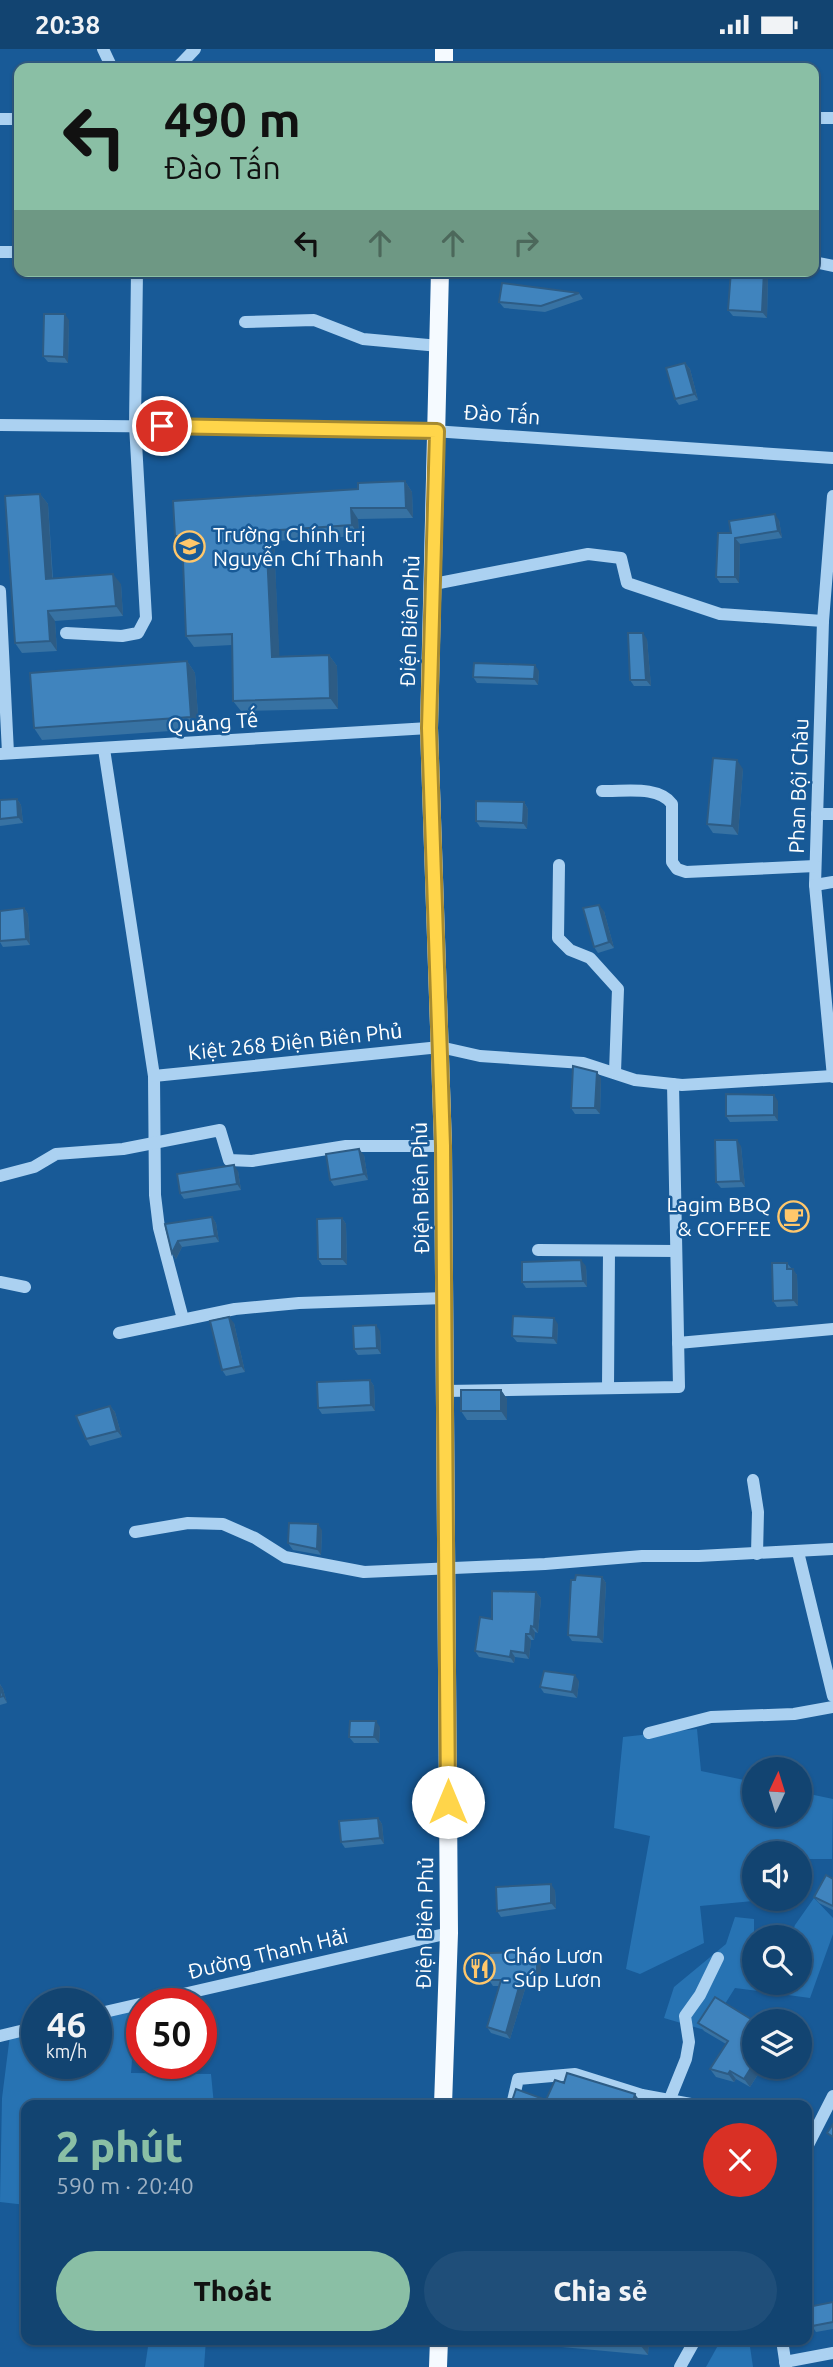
<!DOCTYPE html>
<html lang="vi">
<meta charset="utf-8">
<style>
body{margin:0;font-family:Ubuntu,sans-serif;background:#1f4e79;color:#f1f3f6;height:100vh;display:flex;flex-direction:column;font-size:26px;white-space:nowrap}
*{box-sizing:border-box;margin:0}
p{font-size:23px;color:#9cb0c3}
.icon{flex:none;width:38px;height:38px;fill:none;stroke:currentColor;stroke-width:2;stroke-linecap:round;stroke-linejoin:round}
.map{position:relative;flex:1;overflow:hidden}
.side{position:absolute;left:21px;top:2051px;width:791px;height:245px;display:flex;flex-direction:column;background:#124471;border-radius:14px;box-shadow:0 2px 5px #0004,0 0 0 2px #315c84}
.side>*{flex:none}
.banner{position:absolute;left:14px;top:14px;width:805px;height:214px;border-radius:14px;box-shadow:0 2px 5px #0004,0 0 0 2px #315c84;background:#8abfa5;color:#111;overflow:hidden}
.needle{width:46px;rotate:4deg}
.fabs{position:absolute;left:742px;top:1708px;display:grid;gap:14px}
.fabs a{display:grid;place-items:center;width:70px;height:70px;border-radius:50%;background:#124471;box-shadow:0 2px 5px #0004,0 0 0 2px #315c84;font-size:35px}
.speed{position:absolute;left:21px;top:1939px;display:flex;gap:14px;font-size:35px;font-weight:700;text-align:center}
.speed>*{display:grid;place-content:center;width:91px;height:91px;border-radius:50%;background:#124471;box-shadow:0 2px 5px #0004,0 0 0 2px #315c84;line-height:1}
.speed small{font-size:18px;font-weight:400}
.speed .limit{border:10px solid #d22;background:#fff;color:#111}
.pin{position:absolute;display:grid;place-items:center;width:60px;height:60px;color:#fff;margin:-30px;border:4px solid #fff;border-radius:50%;box-shadow:0 2px 7px #0007}
.me{position:absolute;width:77px;margin:-38px;rotate:0deg;stroke-linejoin:round;filter:drop-shadow(0 0 5px #0008)}
.turn{display:flex;align-items:center;gap:24px;height:147px;padding:0 35px;font-size:32px}
.turn .icon{width:91px;height:91px;stroke-width:2.5}
.turn b{display:block;font-size:49px;line-height:60px}
.lanes{display:flex;align-items:center;height:66px;padding:0 35px;background:#0003;justify-content:center;gap:35px;direction:ltr}
.lanes .off{opacity:.35}
.round{display:grid;place-items:center;flex:none;width:74px;height:74px;border-radius:37px;background:#1f4e79}
.head{display:flex;align-items:center;justify-content:space-between;height:119px;padding:0 35px}
h1{font-size:42px;font-weight:800;line-height:52px;color:#8abfa5}
.action{display:flex;gap:14px;margin-top:auto;padding:14px 35px}
.action a{flex:1;height:80px;border-radius:42px;background:#8abfa5;color:#111;font-size:28px;font-weight:800;line-height:80px;text-align:center}
.action a+a{background:#1f4e79;color:#f1f3f6}
.status{display:flex;justify-content:space-between;align-items:center;height:49px;padding:0 35px;background:#124471;direction:ltr}
.status svg{height:19px;fill:currentColor}
.map>svg:first-child{display:block}
</style>
<div class="status"><b>20:38</b><svg viewBox="0 0 49 12"><path d="M0 12V9h3v3zM5 12V6h3v6zM10 12V3h3v9zM15 12V0h3v12zM26 1h20v11H26zM47 4h2v5h-2z"/></svg></div>
<div class="map">
<svg width="833" height="2318" viewBox="0 0 833 2318">
<rect width="100%" height="100%" fill="#185a97"/>
<g fill="#2773b3">
<polygon points="697,1680 701,1722 754,1733 754,1766 800,1766 800,1743 833,1750 832,1810 807,1810 800,1815 800,1804 754,1804 754,1850 764,1851 700,1857 704,1894 640,1925 626,1920 650,1787 614,1779 623,1688"/>
<polygon points="814,1849 833,1869 833,1885 810,1949 735,1939 708,1982 664,1969 674,1938 726,1895 735,1868 754,1870 754,1934 800,1934 800,1888 791,1888 795,1876"/>
<polygon points="136,1959 131,2024 211,2025 214,2056 26,2056 26,2156 0,2153 2,2049 10,1986 37,1980 37,2014 96,2014 96,1967"/>
<polygon points="149,2291 206,2291 204,2318 145,2318"/>
<polygon points="721,2291 749,2291 753,2318 706,2318"/>
</g>
<g fill="none" stroke-linecap="round" stroke-linejoin="round">
<g stroke="#abd1f1" stroke-width="12">
<polyline points="103,0 112,19"/>
<polyline points="177,19 195,0"/>
<polyline points="814,69 833,69"/>
<polyline points="0,70 19,70"/>
<polyline points="0,203 19,203"/>
<polyline points="814,213 833,217"/>
<polyline points="245,273 314,271 363,290 439,297"/>
<polyline points="0,376 404,380 833,409"/>
<polyline points="833,447 823,572 815,836 833,1028"/>
<polyline points="434,535 588,505 621,509 627,534 720,565 823,572"/>
<polyline points="0,542 8,704"/>
<polyline points="66,584 122,587 138,584 146,569 135,376 137,222"/>
<polyline points="104,700 154,1027 155,1146 159,1179 183,1270"/>
<polyline points="0,705 429,679"/>
<path d="M602 742C624 743 658 736 672 755V813L677 820 686 823 815 817"/>
<polyline points="817,765 833,765"/>
<polyline points="559,816 558,889 570,901 590,909 618,940 615,1023"/>
<polyline points="815,836 833,833"/>
<polyline points="154,1027 440,998 480,1007 583,1014 635,1031 682,1036 833,1027"/>
<polyline points="0,1127 34,1118 56,1105 123,1100 220,1081 229,1111 252,1112 346,1097 443,1097"/>
<polyline points="538,1201 676,1202"/>
<polyline points="0,1233 25,1238"/>
<polyline points="119,1284 235,1260 299,1254 445,1249"/>
<polyline points="678,1294 833,1280"/>
<polyline points="608,1339 609,1202"/>
<polyline points="445,1342 679,1338 673,1035"/>
<polyline points="753,1431 758,1463 757,1505"/>
<polyline points="135,1483 188,1474 223,1475 255,1489 285,1508 364,1523 545,1515 642,1507 699,1507 833,1500"/>
<polyline points="798,1503 833,1647"/>
<polyline points="649,1684 711,1668 794,1665 833,1658"/>
<polyline points="96,1965 449,1884"/>
<polyline points="0,1987 37,1978"/>
<polyline points="669,2052 686,2010 689,1993 685,1967 700,1946 718,1909"/>
<polyline points="512,2056 518,2030 575,2025 642,2046 696,2056"/>
<polyline points="807,2098 833,2047"/>
<polyline points="782,2291 786,2318"/>
<polyline points="785,2313 833,2304"/>
<polyline points="680,2318 695,2291"/>
</g>
<g stroke="#f5faff" stroke-width="18">
<polyline points="444,19 444,0"/>
<polyline points="440,222 429,679 443,1097 449,1884 443,2056"/>
<polyline points="438,2318 439,2291"/>
</g>
</g>
<g fill="#3772a3">
<polygon points="731,222 765,222 768,227 767,269 733,267 728,261"/>
<polygon points="579,244 583,250 545,263 504,259 499,253"/>
<polygon points="69,271 68,314 48,313 43,307"/>
<polygon points="685,314 690,320 698,351 679,356 675,350"/>
<polygon points="405,432 412,443 413,469 358,470 359,487 274,492 279,607 329,606 337,617 338,660 241,662 233,652 232,596 194,598 186,587 182,497 175,487 358,440"/>
<polygon points="40,445 48,455 53,529 121,535 123,567 55,572 57,602 22,604 15,594"/>
<polygon points="779,471 782,489 740,495 739,534 720,534 716,528 731,484"/>
<polygon points="647,590 651,637 634,637 630,631"/>
<polygon points="187,612 195,624 199,680 42,691 34,679"/>
<polygon points="539,622 538,636 477,634 473,628"/>
<polygon points="743,720 738,786 713,784 707,775"/>
<polygon points="17,750 21,756 23,774 0,777 0,751"/>
<polygon points="524,753 528,760 527,780 480,778 476,772"/>
<polygon points="24,859 28,865 30,896 3,898 0,893 0,862"/>
<polygon points="604,862 614,899 598,904 594,898"/>
<polygon points="601,1029 600,1065 575,1065 571,1059"/>
<polygon points="778,1052 778,1072 730,1073 726,1067"/>
<polygon points="741,1097 745,1138 721,1139 716,1133"/>
<polygon points="364,1106 368,1131 334,1137 330,1131"/>
<polygon points="238,1122 241,1141 184,1150 180,1144"/>
<polygon points="212,1168 216,1174 219,1193 182,1198 176,1210 172,1204 165,1175"/>
<polygon points="342,1169 346,1175 347,1216 322,1216 318,1210"/>
<polygon points="787,1214 797,1226 798,1257 777,1258 773,1252"/>
<polygon points="586,1217 587,1238 526,1239 522,1233"/>
<polygon points="234,1274 245,1323 226,1327 222,1321"/>
<polygon points="558,1275 557,1295 517,1293 512,1287"/>
<polygon points="380,1282 381,1305 358,1306 354,1300"/>
<polygon points="370,1331 374,1337 375,1362 322,1365 318,1359"/>
<polygon points="501,1341 507,1350 507,1371 467,1371 461,1362"/>
<polygon points="110,1357 115,1363 122,1388 90,1397 86,1390"/>
<polygon points="322,1481 321,1506 293,1501 288,1494"/>
<polygon points="602,1528 606,1534 603,1594 572,1592 568,1586"/>
<polygon points="536,1543 541,1549 538,1584 535,1583 534,1591 531,1591 529,1610 515,1608 514,1614 479,1608 475,1602 492,1570"/>
<polygon points="579,1632 577,1649 544,1644 540,1638"/>
<polygon points="0,1635 3,1640 7,1654 0,1656"/>
<polygon points="380,1678 379,1694 354,1694 349,1688"/>
<polygon points="378,1769 382,1775 384,1795 345,1799 341,1793"/>
<polygon points="833,1830 833,1861 819,1854 814,1848"/>
<polygon points="555,1841 556,1860 501,1868 497,1862"/>
<polygon points="537,1903 541,1909 541,1937 526,1937 510,1990 491,1984 487,1978 499,1937 493,1937 489,1931"/>
<polygon points="715,1948 754,2018 762,2019 750,2038 736,2030 734,2033 716,2028 710,2020 726,1995 704,1982 698,1974"/>
<polygon points="833,2253 833,2280 816,2283 812,2277"/>
<polygon points="485,2291 649,2291 648,2306"/>
</g>
<g fill="#2d5c85">
<polygon points="764,222 768,227 767,269 762,263"/>
<polygon points="65,265 69,271 68,314 64,308"/>
<polygon points="685,314 690,320 698,351 694,345"/>
<polygon points="405,432 412,443 413,469 406,459"/>
<polygon points="40,445 48,455 53,540 46,530"/>
<polygon points="351,459 358,470 359,487 352,476"/>
<polygon points="775,465 779,471 782,489 778,482"/>
<polygon points="266,482 274,492 280,618 272,608"/>
<polygon points="735,489 740,495 739,534 735,528"/>
<polygon points="113,525 121,535 123,567 116,557"/>
<polygon points="48,562 55,572 57,602 50,592"/>
<polygon points="643,584 647,590 651,637 646,631"/>
<polygon points="329,606 337,617 338,660 330,649"/>
<polygon points="187,612 195,624 199,680 191,668"/>
<polygon points="535,616 539,622 538,636 534,630"/>
<polygon points="737,711 743,720 738,786 732,777"/>
<polygon points="17,750 21,756 23,774 18,768"/>
<polygon points="524,753 528,760 527,780 523,774"/>
<polygon points="599,856 604,862 614,899 609,893"/>
<polygon points="24,859 28,865 30,896 26,890"/>
<polygon points="597,1023 601,1029 600,1065 595,1059"/>
<polygon points="774,1046 778,1052 778,1072 774,1066"/>
<polygon points="737,1091 741,1097 745,1138 741,1132"/>
<polygon points="359,1100 364,1106 368,1131 364,1125"/>
<polygon points="234,1116 238,1122 241,1141 237,1135"/>
<polygon points="212,1168 216,1174 219,1193 215,1187"/>
<polygon points="342,1169 346,1175 347,1216 342,1210"/>
<polygon points="178,1192 182,1198 176,1210 172,1204"/>
<polygon points="581,1211 586,1217 587,1238 583,1232"/>
<polygon points="793,1220 797,1226 798,1257 793,1251"/>
<polygon points="229,1268 234,1274 245,1323 241,1317"/>
<polygon points="554,1269 558,1275 557,1295 553,1289"/>
<polygon points="376,1276 380,1282 381,1305 377,1299"/>
<polygon points="370,1331 374,1337 375,1362 371,1356"/>
<polygon points="501,1341 507,1350 507,1371 501,1362"/>
<polygon points="110,1357 115,1363 122,1388 117,1382"/>
<polygon points="318,1475 322,1481 321,1506 317,1500"/>
<polygon points="602,1528 606,1534 603,1594 598,1588"/>
<polygon points="536,1543 541,1549 538,1584 534,1578"/>
<polygon points="531,1577 535,1583 534,1591 530,1585"/>
<polygon points="526,1585 531,1591 529,1610 525,1604"/>
<polygon points="511,1602 515,1608 514,1614 510,1608"/>
<polygon points="575,1626 579,1632 577,1649 572,1643"/>
<polygon points="0,1635 3,1640 7,1654 3,1647"/>
<polygon points="376,1672 380,1678 379,1694 374,1688"/>
<polygon points="378,1769 382,1775 384,1795 380,1789"/>
<polygon points="551,1835 555,1841 556,1860 551,1854"/>
<polygon points="537,1903 541,1909 541,1937 537,1931"/>
<polygon points="521,1931 526,1937 510,1990 506,1984"/>
<polygon points="754,2014 754,2018 761,2018 762,2019 750,2038 744,2030"/>
<polygon points="730,2022 736,2030 734,2033 728,2025"/>
<polygon points="635,2045 642,2055 641,2056 632,2056"/>
<polygon points="642,2291 649,2291 648,2306 641,2297"/>
</g>
<g fill="#4084be" stroke="#2d5c85" stroke-width="2">
<polygon points="731,222 764,222 762,263 728,261"/>
<polygon points="502,234 579,244 541,257 499,253"/>
<polygon points="44,265 65,265 64,308 43,307"/>
<polygon points="685,314 694,345 675,350 666,319"/>
<polygon points="405,432 406,459 351,459 352,476 266,482 272,608 329,606 330,649 233,652 232,585 186,587 182,487 175,487 173,452 358,440 358,434"/>
<polygon points="40,445 46,530 113,525 116,557 48,562 50,592 15,594 5,447"/>
<polygon points="775,465 778,482 735,489 735,528 716,528 718,484 731,484 729,472"/>
<polygon points="628,584 643,584 646,631 630,631"/>
<polygon points="187,612 191,668 34,679 30,624"/>
<polygon points="474,614 535,616 534,630 473,628"/>
<polygon points="713,709 737,711 732,777 707,775"/>
<polygon points="17,750 18,768 0,770 0,751"/>
<polygon points="476,752 524,753 523,774 476,772"/>
<polygon points="599,856 609,893 594,898 583,859"/>
<polygon points="24,859 26,890 0,892 0,862"/>
<polygon points="573,1017 597,1023 595,1059 571,1059"/>
<polygon points="726,1045 774,1046 774,1066 726,1067"/>
<polygon points="715,1091 737,1091 741,1132 716,1133"/>
<polygon points="359,1100 364,1125 330,1131 326,1105"/>
<polygon points="234,1116 237,1135 180,1144 177,1125"/>
<polygon points="212,1168 215,1187 178,1192 172,1204 165,1175"/>
<polygon points="342,1169 342,1210 318,1210 317,1170"/>
<polygon points="581,1211 583,1232 522,1233 522,1213"/>
<polygon points="772,1214 787,1214 787,1220 793,1220 793,1251 773,1252"/>
<polygon points="513,1267 554,1269 553,1289 512,1287"/>
<polygon points="229,1268 241,1317 222,1321 210,1272"/>
<polygon points="376,1276 377,1299 354,1300 353,1277"/>
<polygon points="370,1331 371,1356 318,1359 317,1333"/>
<rect x="461" y="1341" width="40" height="21"/>
<polygon points="110,1357 117,1382 86,1390 76,1367"/>
<polygon points="289,1474 318,1475 317,1500 288,1494"/>
<polygon points="576,1526 602,1528 598,1588 568,1586 571,1531 575,1531"/>
<polygon points="492,1542 536,1543 534,1578 531,1577 530,1585 526,1585 525,1604 511,1602 510,1608 475,1602 480,1568 492,1570"/>
<polygon points="544,1622 575,1626 572,1643 540,1638"/>
<polygon points="0,1637 3,1647 0,1648"/>
<polygon points="350,1672 376,1672 374,1688 349,1688"/>
<polygon points="378,1769 380,1789 341,1793 339,1772"/>
<polygon points="826,1826 833,1830 833,1857 814,1848"/>
<polygon points="551,1835 551,1854 497,1862 496,1838"/>
<polygon points="537,1903 537,1931 521,1931 506,1984 487,1978 501,1931 489,1931 489,1904"/>
<polygon points="715,1948 754,1972 754,2002 751,2008 754,2010 754,2014 744,2030 730,2022 728,2025 710,2020 728,1992 698,1974"/>
<polygon points="567,2024 635,2045 632,2056 504,2056 504,2055 512,2052 516,2040 546,2051 555,2031 564,2034"/>
<polygon points="674,2052 692,2056 673,2056"/>
<polygon points="833,2075 833,2088 827,2084"/>
<polygon points="833,2253 833,2273 812,2277 808,2258"/>
<polygon points="576,2291 642,2291 641,2297"/>
</g>
<g fill="none" stroke-linecap="round" stroke-linejoin="round">
<defs>
<polyline id="route" points="162,377 437,382 429,679 443,1097 448,1753"/>
</defs>
<use href="#route" stroke="#a68a30" stroke-width="18"/>
<use href="#route" stroke="#ffd54a" stroke-width="12"/>
</g>
<defs>
<symbol id="school-ring" viewBox="-11 -11 22 22"><circle r="9.5" fill="#185a97" stroke="#ffc76b" stroke-width="1.5"/><path d="M0-5L7-2L0 1L-7-2ZM-4 1L0 2.5L4 1V4Q0 6-4 4Z" fill="#ffc76b"/></symbol>
<symbol id="cafe-ring" viewBox="-11 -11 22 22"><circle r="9.5" fill="#185a97" stroke="#ffc76b" stroke-width="1.5"/><path d="M-5.5-4.5H6V0H3Q3 3.5 0 3.5H-2.5Q-5.5 3.5-5.5 0ZM3-3.2v2h1.7v-2ZM-6 4.5H4V6H-6Z" fill="#ffc76b"/></symbol>
<symbol id="restaurant-ring" viewBox="-11 -11 22 22"><circle r="9.5" fill="#185a97" stroke="#ffc76b" stroke-width="1.5"/><path d="M-5-6h1v4h1v-4h1v4h1v-4h1v5L-1.5 .5V6h-2V.5L-5-1ZM5-6V6H3V1.5H1.5Q1.5-4 5-6Z" fill="#ffc76b"/></symbol>
</defs>
<g fill-rule="evenodd">
<use href="#school-ring" x="172" y="480" width="35" height="35"/>
<use href="#cafe-ring" x="776" y="1150" width="35" height="35"/>
<use href="#restaurant-ring" x="462" y="1902" width="35" height="35"/>
</g>
<g text-anchor="middle" stroke-width="5" stroke-linejoin="round" paint-order="stroke">
<g font-size="21" fill="#fff" stroke="#185a97">
<text transform="translate(502 366) rotate(4)" y="7">Đào Tấn</text>
<text transform="translate(410 572) rotate(-88)" y="7">Điện Biên Phủ</text>
<text transform="translate(213 674) rotate(-4)" y="7">Quảng Tế</text>
<text transform="translate(799 737) rotate(-88)" y="7">Phan Bội Châu</text>
<text transform="translate(295 993) rotate(-6)" y="7">Kiệt 268 Điện Biên Phủ</text>
<text transform="translate(421 1139) rotate(-91)" y="7">Điện Biên Phủ</text>
<text transform="translate(425 1874) rotate(-89)" y="7">Điện Biên Phủ</text>
<text transform="translate(268 1905) rotate(-13)" y="7">Đường Thanh Hải</text>
</g>
<g font-size="21" fill="#fff" stroke="#185a97" text-anchor="start">
<text x="213" y="493">Trường Chính trị<tspan x="213" dy="24">Nguyễn Chí Thanh</tspan></text>
<text x="771" y="1163" text-anchor="end">Lagim BBQ<tspan x="771" dy="24">&amp; COFFEE</tspan></text>
<text x="503" y="1914">Cháo Lươn<tspan x="503" dy="24">- Súp Lươn</tspan></text>
</g>
</g>
</svg>
<div class="fabs">
<a><svg class="needle" viewBox="-14 -14 28 28"><path d="M0-13l5 13h-10z" fill="#e53935"/><path d="M0 13l5-13h-10z" fill="#9cb0c3"/></svg></a>
<a><svg class="icon" aria-label="sound" viewBox="0 0 24 24"><path d="M4 9h4l5-4v14l-5-4H4zM17 9q2 3 0 6"/></svg></a>
<a><svg class="icon" aria-label="search" viewBox="0 0 24 24"><circle cx="10" cy="10" r="6"/><path d="M15 15l6 6"/></svg></a>
<a><svg class="icon" aria-label="layers" viewBox="0 0 24 24"><path d="M12 4l9 5-9 5-9-5zM3 14l9 5 9-5"/></svg></a>
</div>
<div class="speed"><div>46<small>km/h</small></div><div class="limit">50</div></div>
<div class="pin" style="left:162px;top:377px;background:#d93025"><svg class="icon" aria-label="arrive" viewBox="0 0 24 24"><path d="M6 21V4h12l-3 4 3 4H6"/></svg></div>
<svg class="me" style="left:448px;top:1753px" viewBox="-20 -20 40 40"><circle r="19" fill="#fff"/><path d="M0-13L10 11 0 6-10 11z" fill="#ffd54a"/></svg>
<div class="banner">
<div class="turn"><svg class="icon" aria-label="left" viewBox="0 0 24 24"><path d="M17 20v-9H6M10 6l-5 5 5 5"/></svg><div><b>490 m</b>Đào Tấn</div></div>
<div class="lanes"><svg class="icon" aria-label="left" viewBox="0 0 24 24"><path d="M17 20v-9H6M10 6l-5 5 5 5"/></svg><svg class="icon off" aria-label="ahead" viewBox="0 0 24 24"><path d="M12 20V5M6 11l6-6 6 6"/></svg><svg class="icon off" aria-label="ahead" viewBox="0 0 24 24"><path d="M12 20V5M6 11l6-6 6 6"/></svg><svg class="icon off" aria-label="right" viewBox="0 0 24 24"><path d="M7 20v-9h11M14 6l5 5-5 5"/></svg></div>
</div>
<section class="side">
<div class="head"><div><h1>2 phút</h1><p>590 m · 20:40</p></div><a class="round" style="background:#d93025;color:#fff"><svg class="icon" aria-label="close" viewBox="0 0 24 24"><path d="M6 6l12 12M18 6L6 18"/></svg></a></div>
<div class="action"><a>Thoát</a><a>Chia sẻ</a></div>
</section>
</div>
